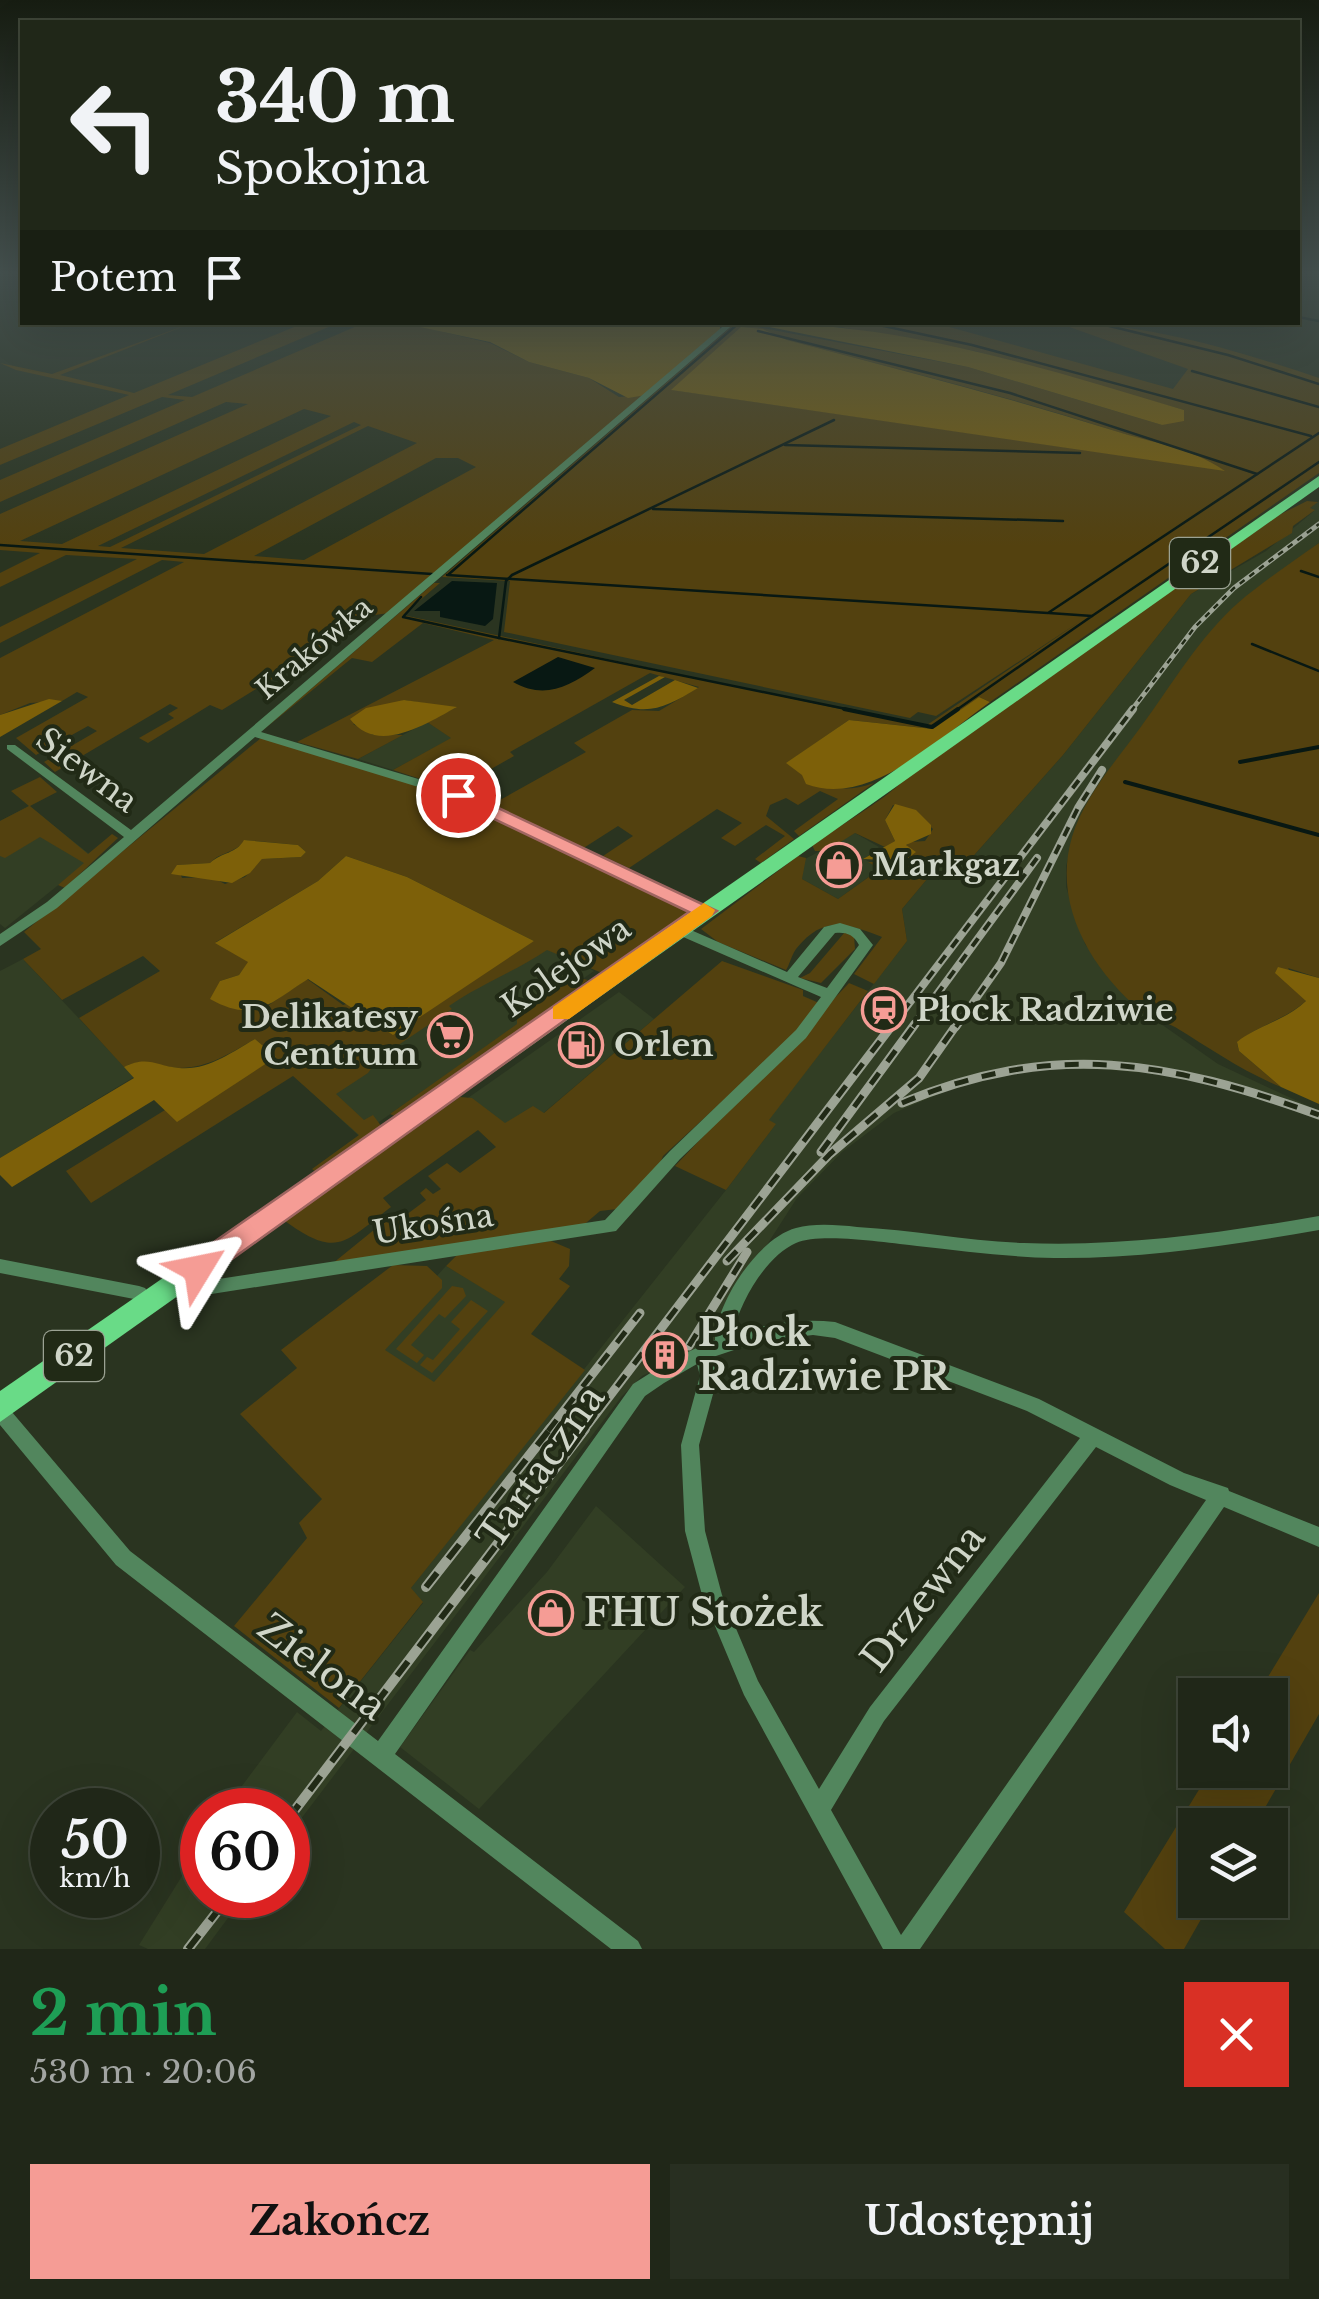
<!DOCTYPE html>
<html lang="pl">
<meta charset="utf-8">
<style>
body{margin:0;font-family:"Libre Baskerville",serif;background:#282f21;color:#f1f3f6;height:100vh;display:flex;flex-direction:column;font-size:38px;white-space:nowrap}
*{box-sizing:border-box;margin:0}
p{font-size:32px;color:#a2a5a2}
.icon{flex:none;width:55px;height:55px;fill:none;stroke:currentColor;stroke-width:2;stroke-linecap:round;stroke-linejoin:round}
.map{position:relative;height:1949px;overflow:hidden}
.drawer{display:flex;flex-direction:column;background:#202718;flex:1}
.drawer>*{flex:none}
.banner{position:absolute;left:20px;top:20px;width:1280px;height:305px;border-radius:0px;box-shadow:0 10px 40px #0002,0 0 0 2px #3d4437;background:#202718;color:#f1f3f6;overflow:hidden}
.tools{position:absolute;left:1178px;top:1678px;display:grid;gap:20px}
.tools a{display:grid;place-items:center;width:110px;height:110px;border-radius:0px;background:#202718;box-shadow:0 10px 40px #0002,0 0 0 2px #3d4437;font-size:50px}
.speed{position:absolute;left:30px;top:1788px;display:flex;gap:20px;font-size:50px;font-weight:700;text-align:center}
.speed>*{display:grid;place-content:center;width:130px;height:130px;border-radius:50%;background:#202718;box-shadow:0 10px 40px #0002,0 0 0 2px #3d4437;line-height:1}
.speed small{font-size:25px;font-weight:400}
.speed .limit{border:15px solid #d22;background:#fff;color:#111}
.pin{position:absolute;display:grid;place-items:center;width:85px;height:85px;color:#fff;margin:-42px;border:5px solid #fff;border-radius:50%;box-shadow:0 2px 10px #0007}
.me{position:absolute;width:110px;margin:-55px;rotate:55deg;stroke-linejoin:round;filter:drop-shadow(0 0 8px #0008)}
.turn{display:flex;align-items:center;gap:35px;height:210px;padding:0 30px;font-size:45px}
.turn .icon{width:130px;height:130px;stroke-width:2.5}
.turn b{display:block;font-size:70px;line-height:85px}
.then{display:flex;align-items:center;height:95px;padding:0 30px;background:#0003;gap:20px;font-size:38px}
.round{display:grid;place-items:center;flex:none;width:105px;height:105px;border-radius:0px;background:#282f21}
.summary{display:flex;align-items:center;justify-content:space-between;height:170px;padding:0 30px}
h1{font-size:60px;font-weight:700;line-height:75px;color:#1e9e55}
.button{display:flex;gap:20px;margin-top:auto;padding:20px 30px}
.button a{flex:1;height:115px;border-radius:0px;background:#f59c95;color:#111;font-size:40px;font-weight:700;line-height:115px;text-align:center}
.button a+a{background:#282f21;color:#f1f3f6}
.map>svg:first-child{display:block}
</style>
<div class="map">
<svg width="1319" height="1949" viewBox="0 0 1319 1949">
<rect width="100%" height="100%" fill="#2a3420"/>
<g fill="#323e24">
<polygon points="1319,501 1319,543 1238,603 1188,662 1093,794 1079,820 1066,866 1066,887 1085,944 1134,1005 1218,1064 1319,1111 1319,1120 1246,1093 1178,1076 1079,1067 1019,1071 967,1082 894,1113 842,1152 797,1198 725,1310 714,1342 642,1376 622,1396 288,1836 288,1810 224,1810 297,1712 321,1731 423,1603 410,1589 726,1190 775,1125 768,1120 907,941 902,909 938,866 968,862 1063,755 1191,594 1266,551 1314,511 1309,508"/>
<polygon points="427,722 452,738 393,770 358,759"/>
<polygon points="29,806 93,857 5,928 0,924 0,821"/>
<polygon points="855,833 879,847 864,859 881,868 838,899 802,879 803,860"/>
<polygon points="534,941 594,971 359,1136 309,1090"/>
<polygon points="23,959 134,1077 0,1158 0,971"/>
<polygon points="619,992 654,1019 506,1145 465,1100"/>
<polygon points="446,1266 515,1307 432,1406 362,1358"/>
<polygon points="596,1506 685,1587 479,1809 400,1747 470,1650 474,1652 547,1572"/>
<polygon points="202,1844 202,1895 245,1895 205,1949 148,1949 139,1945"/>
</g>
<g fill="#53410f" fill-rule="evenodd">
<path d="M400 322 490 343 529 362 589 378 619 397 646 395 389 613 375 615 222 710 210 705 148 743 139 738 174 718 168 714 178 708 170 704 55 772 44 762 97 731 88 726 36 755 16 738 88 697 77 692 62 701 30 703 0 715V658L184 562 162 560 0 643V627L137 559 66 555 0 587V573L40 553 0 550V514L248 404 226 402 0 502V480L185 400 162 397 0 465V449L129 395 16 370 0 363 52 374 192 323 60 375 134 393 304 323H338L168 395 192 397 364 323ZM304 409 331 416 62 544 20 541ZM354 422 361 425 110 547 98 546ZM368 426 417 443 204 554 121 548ZM436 458H458L476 467 304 560 254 556Z"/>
<path d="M736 323 968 367 1162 425 1184 410 975 351 818 323H935L1173 389 1188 369 1058 323C1148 323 1235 350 1319 378V473L990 702 979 697 934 729 849 720 787 763C814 785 838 796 874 783L799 836 794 831 838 799 820 791 798 805 786 798 770 805 766 816 794 839 761 863 755 859 785 836 766 825 735 846 721 838 742 823 717 809 629 868 603 856 633 836 618 826 582 849 491 805 586 752 574 743 632 710 659 711 699 687 650 673 510 752 514 756 454 790 393 770 451 738 427 722 455 708 404 700 353 724 373 735H403L358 759 297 742 494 640 423 623 372 662 352 658 262 731 434 583H440L403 615 924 727 1079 622 936 716 918 712 910 718 504 632 510 581 442 577ZM763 329 787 340C897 369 1007 396 1115 431 1153 444 1188 450 1223 470L672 390Z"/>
<path d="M1307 501 1318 502 1310 508 1315 510 1293 526 1292 533 1191 594 1063 755 968 862 938 866 902 909 907 941 874 984 854 974 882 937C846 923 823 915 796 949 791 956 790 964 786 970L718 942 701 929 798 856 806 858 802 879 838 899 880 869 868 862H890L910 842 925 841 933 829 917 814 893 805 885 820 895 841 885 847 855 833 826 851H815L812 845C830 832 894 794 903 780L1279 515Z"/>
<path d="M1319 543V978L1288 968 1306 1001C1285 1020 1259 1024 1237 1043L1239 1051 1281 1087C1242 1071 1211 1049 1175 1027 1164 1021 1150 1019 1141 1011 1091 969 1052 904 1072 837 1084 797 1116 761 1140 728 1171 686 1200 636 1239 602 1264 581 1292 562 1319 543Z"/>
<path d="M261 738 468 801 692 911 602 973 547 950C514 972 481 984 449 1006L452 1009 379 1058 368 1073 336 1094 364 1120 373 1115 382 1127 316 1172 312 1169 359 1135 293 1076 91 1203 66 1171 165 1110 177 1121 275 1057 255 1039C230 1053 209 1068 179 1068 159 1067 143 1057 124 1067L79 1018 160 971 143 956 62 1000 23 959 41 949 24 932ZM245 840 298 845 306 852 301 857 262 859 245 877 225 884 211 877 182 878 177 865 210 863C221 851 235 854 245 840ZM346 856 407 877 534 941 343 1005 307 979 260 1011 220 981 239 975 249 962 216 942 318 881Z"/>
<polygon points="40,777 57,792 30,806 88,854 112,834 118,838 65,888 58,885 84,863 40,837 5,858 0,856 0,821 29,806 11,791"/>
<polygon points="845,932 854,936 855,949 821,983 800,978 810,973"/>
<path d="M722 961 803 990V996L819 1003 801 1029 663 1156 657 1171 617 1209 600 1211 580 1228 327 1268 396 1212 402 1218 426 1200 420 1193 426 1188 433 1194 441 1189 428 1176 447 1163 460 1173 496 1147 478 1130 383 1198 391 1207C346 1241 338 1260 285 1221L460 1097 472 1098 505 1123 533 1106 544 1113Z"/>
<polygon points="563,975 588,980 397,1117 390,1114 517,1024 517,1016 569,980"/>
<polygon points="849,983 868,991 769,1120 776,1124 726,1190 675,1166"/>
<polygon points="551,1241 570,1249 569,1266 559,1279 570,1286 531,1334 585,1370 411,1588 423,1602 339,1708 234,1626 307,1538 299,1523 322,1499 240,1414 297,1368 281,1350 393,1265 427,1266 442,1280 442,1288 385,1350 434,1382 505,1302 446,1266 457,1255"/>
<polygon points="452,1286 463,1288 466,1296 445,1318 439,1314 411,1345 424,1355 417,1363 396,1349"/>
<polygon points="471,1300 488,1311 432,1373 420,1365 427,1357 433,1360 460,1329 451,1322"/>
<polygon points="1319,1593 1319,1714 1255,1825 1195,1825 1195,1900 1212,1900 1184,1949 1165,1949 1124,1912 1211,1770 1270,1770 1270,1695 1257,1695"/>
</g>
<g fill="#7d6009">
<polygon points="713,322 720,325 720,330 646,395 628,398 589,378 529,362 490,342 401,323"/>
<path d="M750 323C898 322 1042 367 1184 410V421L1162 425 968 367Z"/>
<path d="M741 327 763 329 787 340C896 369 1004 396 1112 430 1151 443 1191 447 1225 471L671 390Z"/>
<path d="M659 676 665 677 624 700 632 705 675 680 698 688C666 707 649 717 612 702Z"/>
<path d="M979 697 990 702C938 739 870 808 806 784L802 775 786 763 849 720 933 729Z"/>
<polygon points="49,699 62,701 0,737 0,715"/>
<path d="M404 700 457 707C427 723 378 756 350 719L366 708Z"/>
<polygon points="895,804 916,810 931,825 931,834 906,845 916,852 904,861 863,859 895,841 885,820"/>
<path d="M244 840 298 845 306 852 301 857 262 859 250 873 232 883 171 874 177 865 210 863C222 852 236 854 244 840Z"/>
<path d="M346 856 407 877 534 941 393 1035 308 979C270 1003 255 1024 210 999L220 981 239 975 248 962 215 943 318 881Z"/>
<path d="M1278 967 1319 978V1104L1281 1087 1239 1051 1237 1042C1259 1025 1286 1020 1306 1001L1275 973Z"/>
<path d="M255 1039 276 1057 177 1122 154 1100 12 1187 0 1175V1158L134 1078 124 1067C147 1055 157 1066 179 1068 207 1071 232 1052 255 1039Z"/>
</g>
<g fill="#081813">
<polygon points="452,581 497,583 493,619 485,626 440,617 440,611 414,611"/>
<path d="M558 657 595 668C568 688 543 699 513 682Z"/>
</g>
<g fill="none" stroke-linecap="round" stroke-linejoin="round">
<g stroke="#081813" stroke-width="2.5">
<polyline points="1298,317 1319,321"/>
<polyline points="865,322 972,345 1311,436"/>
<polyline points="1093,322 1228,355 1319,384"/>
<polyline points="758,331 1010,393 1257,474"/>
<polyline points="1192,371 1319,407"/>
<polyline points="785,445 1080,453"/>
<polyline points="653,509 1063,521"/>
<polyline points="0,545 432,574"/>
<polyline points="1301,571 1319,577"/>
<polyline points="449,574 740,322"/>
<polyline points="447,575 1048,613 1319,433"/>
<polyline points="421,597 403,617 499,638 506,581 512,575 834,420"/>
<polyline points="1092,616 1319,462"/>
<polyline points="499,638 856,711"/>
<polyline points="1252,644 1319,671"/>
<polyline points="955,711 1092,616 1049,613"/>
</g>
<g stroke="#081813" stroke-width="4">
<polyline points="844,709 932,727 958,709"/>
<polyline points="1240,762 1319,747"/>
<polyline points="1125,782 1319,835"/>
</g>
<g fill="#52865d" fill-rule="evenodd">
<polygon points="728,322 736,322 261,732 472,795 711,908 713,911 711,914 701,914 464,801 255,737 57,908 0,946 0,934 47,902 124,837 7,749 7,745 15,745 131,830"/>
<path d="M840 923 860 929 873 945 806 1038 680 1159 616 1231 186 1298 165 1293 163 1288 165 1283 171 1281 186 1284 605 1220 670 1151 796 1030 821 997 674 933 672 930 674 927H684L787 972 824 927ZM835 933C846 932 853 934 859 945L827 988 798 977Z"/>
<path d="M1319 1216V1230C1232 1245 1143 1259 1054 1258 1008 1257 963 1251 917 1246 890 1243 820 1232 796 1243 766 1256 739 1303 733 1334 767 1324 799 1318 835 1322L1039 1399 1184 1473 1228 1488 1229 1491 1319 1527V1547L1224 1507 920 1949H883L744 1695 702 1595 685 1531 681 1445 700 1376 697 1364 664 1383 645 1396 395 1754 638 1941 642 1949H611L116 1565 0 1425V1403L6 1405 130 1551 378 1741 633 1384 674 1358 715 1340C716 1303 758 1238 796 1228 814 1223 838 1225 857 1227 913 1230 968 1241 1024 1243 1123 1247 1221 1233 1319 1216ZM813 1335 835 1338 1027 1411 1080 1438 870 1707 819 1789 758 1681 722 1595 705 1531 699 1445 718 1376 713 1357 761 1341ZM1096 1447 1170 1485 1206 1500 901 1935 831 1810 884 1721Z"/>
<path d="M0 1259 139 1286 145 1288 158 1304 155 1309C145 1313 141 1307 134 1299L0 1273Z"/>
</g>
<polygon fill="#69db87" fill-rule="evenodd" points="1319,476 1319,487 0,1422 0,1391"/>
<defs>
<polyline id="rail-far3" points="1131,711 1195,627 1234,588 1319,524"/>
<g id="rail-far2">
<polyline points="891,1027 1133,709"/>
<polyline points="913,1027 1037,858"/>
<polyline points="956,1027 1001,963 1078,808 1102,770"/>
</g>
<g id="rail-far1">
<path d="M902 1103C1053 1040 1169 1061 1319 1115"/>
<polyline points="821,1152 915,1024"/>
<polyline points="727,1261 830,1154 919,1078 957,1024"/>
<polyline points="689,1346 747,1252"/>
<polyline points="548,1431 640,1313"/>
<polyline points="583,1431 893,1024"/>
</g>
<g id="rail">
<polyline points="426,1587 550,1429"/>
<polyline points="288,1819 585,1429"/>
<polyline points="188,1949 230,1895"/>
</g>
</defs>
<use href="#rail-far3" stroke="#9ca394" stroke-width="5"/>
<use href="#rail-far2" stroke="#9ca394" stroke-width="8"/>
<use href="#rail-far1" stroke="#9ca394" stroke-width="9"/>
<use href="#rail" stroke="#9ca394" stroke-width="10"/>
<use href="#rail-far3" stroke="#212a16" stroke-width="2.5" stroke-dasharray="6" stroke-linecap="butt"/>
<use href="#rail-far2" stroke="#212a16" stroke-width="4" stroke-dasharray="10" stroke-linecap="butt"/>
<use href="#rail-far1" stroke="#212a16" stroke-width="5" stroke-dasharray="14" stroke-linecap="butt"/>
<use href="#rail" stroke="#212a16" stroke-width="6" stroke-dasharray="18" stroke-linecap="butt"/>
</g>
<linearGradient id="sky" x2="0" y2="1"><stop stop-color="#171d12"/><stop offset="0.5" stop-color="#44504e"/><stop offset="1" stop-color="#44504e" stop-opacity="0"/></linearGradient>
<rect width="1319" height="546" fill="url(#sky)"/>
<polygon fill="#f59c95" stroke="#9f6561" stroke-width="2.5" points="458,789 717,911 207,1277 188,1277 184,1269 188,1260 689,912 452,799 452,791"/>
<polygon fill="#f59e0b" points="704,903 715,910 712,916 569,1019 553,1019 553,1007"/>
<defs>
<symbol id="shop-ring" viewBox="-11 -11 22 22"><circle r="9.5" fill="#212a16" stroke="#f59c95" stroke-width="1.5"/><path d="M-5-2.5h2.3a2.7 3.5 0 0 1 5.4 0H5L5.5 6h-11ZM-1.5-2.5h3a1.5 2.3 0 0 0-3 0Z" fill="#f59c95"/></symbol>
<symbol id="station-ring" viewBox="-11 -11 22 22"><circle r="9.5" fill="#212a16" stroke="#f59c95" stroke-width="1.5"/><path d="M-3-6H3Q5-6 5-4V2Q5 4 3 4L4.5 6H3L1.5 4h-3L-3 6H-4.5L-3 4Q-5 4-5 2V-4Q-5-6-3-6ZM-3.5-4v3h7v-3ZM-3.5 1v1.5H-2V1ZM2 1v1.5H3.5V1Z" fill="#f59c95"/></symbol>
<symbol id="supermarket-ring" viewBox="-11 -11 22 22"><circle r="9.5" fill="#212a16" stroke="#f59c95" stroke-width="1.5"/><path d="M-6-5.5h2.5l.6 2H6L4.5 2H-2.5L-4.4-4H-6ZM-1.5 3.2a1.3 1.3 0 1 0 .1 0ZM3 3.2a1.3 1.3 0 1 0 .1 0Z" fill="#f59c95"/></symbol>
<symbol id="fuel-ring" viewBox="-11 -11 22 22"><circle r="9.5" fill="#212a16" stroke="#f59c95" stroke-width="1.5"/><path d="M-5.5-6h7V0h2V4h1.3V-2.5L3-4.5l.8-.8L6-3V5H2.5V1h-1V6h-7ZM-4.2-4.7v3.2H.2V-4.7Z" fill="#f59c95"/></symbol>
<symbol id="building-ring" viewBox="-11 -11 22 22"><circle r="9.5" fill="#212a16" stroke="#f59c95" stroke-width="1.5"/><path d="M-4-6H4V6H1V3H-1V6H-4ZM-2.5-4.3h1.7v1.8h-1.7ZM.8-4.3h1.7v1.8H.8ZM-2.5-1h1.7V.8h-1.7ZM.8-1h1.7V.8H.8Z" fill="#f59c95"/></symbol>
</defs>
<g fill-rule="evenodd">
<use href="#shop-ring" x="814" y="840" width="50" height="50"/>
<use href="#station-ring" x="859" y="985" width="50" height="50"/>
<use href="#supermarket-ring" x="425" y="1010" width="50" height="50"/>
<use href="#fuel-ring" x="556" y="1020" width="50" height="50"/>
<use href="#building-ring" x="640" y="1330" width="50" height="50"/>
<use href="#shop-ring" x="526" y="1588" width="50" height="50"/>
</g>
<g text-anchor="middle" stroke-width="8" stroke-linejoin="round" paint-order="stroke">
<g font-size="28" fill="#cfd5c8" stroke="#212a16">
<text transform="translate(314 648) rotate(-40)" y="10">Krakówka</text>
</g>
<g fill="#212a16" stroke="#9ba293" stroke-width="2.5">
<rect x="1170" y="538" width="60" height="50" rx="8"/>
<rect x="44" y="1331" width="60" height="50" rx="8"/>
</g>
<g font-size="30" font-weight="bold" fill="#cfd5c8">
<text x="1200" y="573">62</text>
<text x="74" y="1366">62</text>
</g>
<g font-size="32" fill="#cfd5c8" stroke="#212a16">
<text transform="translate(87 770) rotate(37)" y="11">Siewna</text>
<text transform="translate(566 967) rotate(-35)" y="11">Kolejowa</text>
<text transform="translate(433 1224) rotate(-9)" y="11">Ukośna</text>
</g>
<g font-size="32" font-weight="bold" fill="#cfd5c8" stroke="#212a16" text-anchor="start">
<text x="872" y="876">Markgaz</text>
<text x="916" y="1021">Płock Radziwie</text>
<text x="418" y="1028" text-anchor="end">Delikatesy<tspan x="418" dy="37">Centrum</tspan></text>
<text x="614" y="1056">Orlen</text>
</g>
<g font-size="38" font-weight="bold" fill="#cfd5c8" stroke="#212a16" text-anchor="start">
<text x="698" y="1346">Płock<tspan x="698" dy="44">Radziwie PR</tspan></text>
<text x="584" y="1626">FHU Stożek</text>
</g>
<g font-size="38" fill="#cfd5c8" stroke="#212a16">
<text transform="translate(541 1467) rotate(-55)" y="13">Tartaczna</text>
<text transform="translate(923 1598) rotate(-52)" y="13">Drzewna</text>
<text transform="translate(322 1667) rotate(37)" y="13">Zielona</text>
</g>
</g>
</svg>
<div class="tools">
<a><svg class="icon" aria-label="sound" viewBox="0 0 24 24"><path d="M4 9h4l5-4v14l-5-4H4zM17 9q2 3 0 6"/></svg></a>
<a><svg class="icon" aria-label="layers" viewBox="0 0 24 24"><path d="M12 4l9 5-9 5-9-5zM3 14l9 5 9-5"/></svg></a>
</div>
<div class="speed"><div>50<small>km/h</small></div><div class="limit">60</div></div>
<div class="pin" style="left:458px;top:795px;background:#d93025"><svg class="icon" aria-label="arrive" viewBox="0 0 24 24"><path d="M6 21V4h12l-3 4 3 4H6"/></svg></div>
<svg class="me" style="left:198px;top:1269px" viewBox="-20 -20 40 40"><path d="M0-17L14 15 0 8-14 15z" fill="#f59c95" stroke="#fff" stroke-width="4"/></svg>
<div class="banner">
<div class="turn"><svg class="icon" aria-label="left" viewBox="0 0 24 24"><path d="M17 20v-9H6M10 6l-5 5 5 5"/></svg><div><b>340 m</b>Spokojna</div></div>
<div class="then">Potem<svg class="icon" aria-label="arrive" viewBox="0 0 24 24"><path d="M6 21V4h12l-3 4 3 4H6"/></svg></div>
</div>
</div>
<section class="drawer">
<div class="summary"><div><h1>2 min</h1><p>530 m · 20:06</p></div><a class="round" style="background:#d93025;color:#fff"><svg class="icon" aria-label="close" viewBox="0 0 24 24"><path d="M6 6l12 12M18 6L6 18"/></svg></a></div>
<div class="button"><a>Zakończ</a><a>Udostępnij</a></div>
</section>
